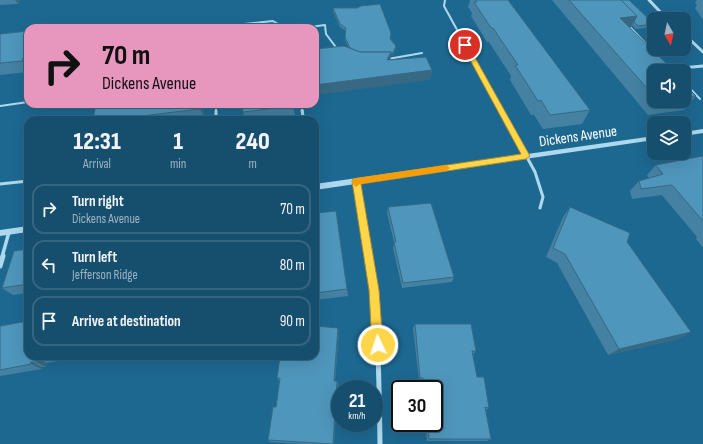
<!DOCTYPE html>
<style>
body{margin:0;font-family:"Sofia Sans Condensed",sans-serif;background:#235875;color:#f1f3f6;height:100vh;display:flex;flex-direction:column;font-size:15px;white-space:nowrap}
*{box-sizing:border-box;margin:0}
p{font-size:13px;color:#9eb4c2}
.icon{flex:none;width:22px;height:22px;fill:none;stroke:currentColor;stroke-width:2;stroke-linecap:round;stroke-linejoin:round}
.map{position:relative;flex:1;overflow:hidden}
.panel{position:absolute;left:24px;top:116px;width:295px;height:244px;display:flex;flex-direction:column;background:#164e6d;border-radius:12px;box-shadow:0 4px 16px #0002,0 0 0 1px #356580}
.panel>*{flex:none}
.top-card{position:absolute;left:24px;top:24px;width:295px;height:84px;border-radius:12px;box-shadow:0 4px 16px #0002,0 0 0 1px #356580;background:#e797bd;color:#111;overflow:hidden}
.needle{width:26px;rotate:171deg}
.controls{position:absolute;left:647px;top:12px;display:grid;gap:8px}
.controls a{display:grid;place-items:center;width:44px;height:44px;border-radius:8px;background:#164e6d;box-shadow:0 4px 16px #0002,0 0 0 1px #356580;font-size:20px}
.speed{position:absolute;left:331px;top:380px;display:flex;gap:8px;font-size:20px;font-weight:700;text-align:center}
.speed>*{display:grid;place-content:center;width:52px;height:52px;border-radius:50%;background:#164e6d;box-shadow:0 4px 16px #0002,0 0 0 1px #356580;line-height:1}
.speed small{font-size:10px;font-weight:400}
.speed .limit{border:2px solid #111;border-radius:6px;background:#fff;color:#111}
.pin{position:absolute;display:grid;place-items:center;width:34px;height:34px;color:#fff;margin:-17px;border:2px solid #fff;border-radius:50%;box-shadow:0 1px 4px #0007}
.me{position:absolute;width:44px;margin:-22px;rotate:356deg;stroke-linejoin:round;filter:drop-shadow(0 0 3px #0008)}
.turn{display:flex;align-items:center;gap:14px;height:84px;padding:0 12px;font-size:18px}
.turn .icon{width:52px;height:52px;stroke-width:2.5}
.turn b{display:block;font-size:28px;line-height:34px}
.eta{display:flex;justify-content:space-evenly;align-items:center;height:68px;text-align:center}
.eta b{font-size:24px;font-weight:800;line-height:28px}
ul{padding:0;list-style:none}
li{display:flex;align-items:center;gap:12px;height:50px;margin:0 8px 6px;padding:0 4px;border:2px solid #356580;border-radius:12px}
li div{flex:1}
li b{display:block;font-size:15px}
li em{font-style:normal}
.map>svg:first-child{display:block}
</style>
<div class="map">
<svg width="703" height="444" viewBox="0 0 703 444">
<rect width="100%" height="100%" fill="#1d6891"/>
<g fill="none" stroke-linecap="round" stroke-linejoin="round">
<g stroke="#add8ee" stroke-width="2">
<polyline points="445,0 444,6 502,112"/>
<polyline points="628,25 649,47"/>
<polyline points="215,27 273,21 285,28"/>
<polyline points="202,28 215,28"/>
<polyline points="301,28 325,25 326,34 338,50"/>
<polyline points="388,59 422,53"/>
<polyline points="684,82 700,99"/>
<polyline points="216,104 216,112"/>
<polyline points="301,104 303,112"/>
<polyline points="0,106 28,102"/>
</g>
<g stroke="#add8ee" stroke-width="3">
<polyline points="216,111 216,120"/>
<polyline points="302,111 304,120"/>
<polyline points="502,111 535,172 543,197 540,208"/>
<polyline points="0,184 28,181"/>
</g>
<g stroke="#add8ee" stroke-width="3">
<polyline points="649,0 667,19"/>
<polyline points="684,34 703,52"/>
<polyline points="671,69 703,66"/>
</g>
<g stroke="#add8ee" stroke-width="3.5">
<polyline points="356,181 369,257"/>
<polyline points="2,257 9,232"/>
</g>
<g stroke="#add8ee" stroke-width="5">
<path d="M368 256C379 318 379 381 380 444"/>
<polyline points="0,266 3,256"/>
</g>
<g fill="#add8ee" fill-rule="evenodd">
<polygon points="703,129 703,133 684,136 684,132"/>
<polygon points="654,136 654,140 315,190 315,184"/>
<polygon points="28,226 28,232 0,236 0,230"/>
</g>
</g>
<g fill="#4481a2">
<polygon points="0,0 20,0 18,4 0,5"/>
<polygon points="470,0 508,0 590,110 582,124 543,129 534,115 531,115 510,80 511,76 489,42 487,42 471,16 472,13 468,7"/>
<polygon points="552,0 629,0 654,24 653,27 636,29 632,25 630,28 654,71 654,101 684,101 684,84 696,96 684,110 648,115"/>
<polygon points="697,0 703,0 703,20 695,8 697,5 695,2"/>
<polygon points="333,8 391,39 396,46 396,49 393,56 391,56 390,60 432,70 430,80 349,48 345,40 346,31 340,27 333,11"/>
<polygon points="28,31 28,72 0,75 0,34"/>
<polygon points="203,104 204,119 192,120 93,120"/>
<polygon points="293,106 295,115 258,120 245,120 243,112"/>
<polygon points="703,156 703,248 696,239 697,237 662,195 632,199 630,191 639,181 649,178 647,175 656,165"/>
<polygon points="388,207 454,277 452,282 402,288 393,248 394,242 387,213"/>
<polygon points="570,207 627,242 691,332 678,339 608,355 557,263 546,257 563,217"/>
<polygon points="315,213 347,289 348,296 315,300"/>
<polygon points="28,249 28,293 13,295 2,288"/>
<polygon points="415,324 476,351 473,354 477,377 489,408 486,410 491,439 487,441 427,441 425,423 434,423 434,389 422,389 421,381 419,381 413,328"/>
<polygon points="0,326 28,356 75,356 75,358 47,363 46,367 42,367 42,369 0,376"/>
<polygon points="338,328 339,332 335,381 337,381 338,384 334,444 301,444 270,442 268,440 276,407 280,381 279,381 277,378"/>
</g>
<g fill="#376984">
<polygon points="15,0 20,0 18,4"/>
<polygon points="637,16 629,30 620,18"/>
<polygon points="28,46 28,70 22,61"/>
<polygon points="396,46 396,49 393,56 391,56 390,61 386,70 386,54"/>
<polygon points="432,70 430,80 315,95 315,85"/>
<polygon points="200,104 203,104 204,119 200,109"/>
<polygon points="338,328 339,332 334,384 334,381"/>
<polygon points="691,332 678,339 608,355 619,349"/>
<polygon points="37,358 47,363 46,367 36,362"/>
<polygon points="31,362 42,367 42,369 31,364"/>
<polygon points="337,381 334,444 333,444"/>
</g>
<g fill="#4f96bc" stroke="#376984">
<polygon points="476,0 508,0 590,110 550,115 541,100 538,101 515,65 518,65 493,28 491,28 474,2 477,2"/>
<polygon points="569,0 621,0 637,16 620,18 674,71 654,71 654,96"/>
<polygon points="621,0 629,0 654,24 638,26 634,22 637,16"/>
<polygon points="380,4 391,33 390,39 396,46 393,53 391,53 391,52 360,52 350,48 345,37 346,28 340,24 333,8 357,8 361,6"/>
<polygon points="164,27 163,28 150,28"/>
<polygon points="28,31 28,46 22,61 0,63 0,34"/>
<polygon points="344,46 360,52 391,52 387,60 426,57 432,70 315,85 315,49"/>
<polygon points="684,84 696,96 684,98"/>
<polygon points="96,104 200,104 200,109 133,117 132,120 93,120"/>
<polygon points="242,104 293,104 293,106 243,112"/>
<polygon points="703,156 703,221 672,185 641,189 639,181 663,174 656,165"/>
<polygon points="431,203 454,277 403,283 394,242 396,242 388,207"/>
<polygon points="570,207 630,233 627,242 691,332 619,349 565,254 553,248"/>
<polygon points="336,211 347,289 315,293 315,213"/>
<polygon points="28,249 28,284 2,288 14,251"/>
<polygon points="28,321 28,356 47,356 37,358 36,362 31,362 31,364 0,370 0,326"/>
<polygon points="415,324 471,324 476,351 472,351 477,377 484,377 489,408 485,407 491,439 429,439 427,423 434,423 434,389 424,389 423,378 420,378"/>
<polygon points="315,326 338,328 334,381 337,381 333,444 268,440 273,407 276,407 280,378 277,378 280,356 315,356"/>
</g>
<polygon fill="#ffd54a" stroke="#a68a30" points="465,43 468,45 530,156 526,159 361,184 379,290 383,345 381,349 378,350 374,349 372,345 369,290 352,181 353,179 521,154 462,45"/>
<polygon fill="#f59e0b" points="446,165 450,168 446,171 360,184 356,187 352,183 353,179 356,178"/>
<g text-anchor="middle" stroke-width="3" stroke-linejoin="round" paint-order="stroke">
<g font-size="15" fill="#fff" stroke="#1d6891">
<text transform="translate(578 136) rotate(-8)" y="5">Dickens Avenue</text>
</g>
</g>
</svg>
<div class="controls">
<a><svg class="needle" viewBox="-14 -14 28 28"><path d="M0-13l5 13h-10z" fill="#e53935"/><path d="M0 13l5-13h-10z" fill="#9eb4c2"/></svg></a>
<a><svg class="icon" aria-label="sound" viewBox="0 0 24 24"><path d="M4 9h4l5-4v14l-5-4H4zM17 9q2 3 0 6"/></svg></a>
<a><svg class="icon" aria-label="layers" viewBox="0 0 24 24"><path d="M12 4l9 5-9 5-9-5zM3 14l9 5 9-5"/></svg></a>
</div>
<div class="speed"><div>21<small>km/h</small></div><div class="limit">30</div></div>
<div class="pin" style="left:465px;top:45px;background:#d93025"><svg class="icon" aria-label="arrive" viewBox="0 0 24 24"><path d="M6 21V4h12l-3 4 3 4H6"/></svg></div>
<svg class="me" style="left:378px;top:345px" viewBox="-20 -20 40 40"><circle r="17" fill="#ffd54a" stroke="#fff" stroke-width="3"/><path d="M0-11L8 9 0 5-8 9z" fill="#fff"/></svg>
<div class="top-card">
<div class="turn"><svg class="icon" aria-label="right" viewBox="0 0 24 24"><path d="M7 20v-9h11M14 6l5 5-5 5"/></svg><div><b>70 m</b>Dickens Avenue</div></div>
</div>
<section class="panel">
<div class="eta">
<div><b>12:31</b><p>Arrival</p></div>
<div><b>1</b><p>min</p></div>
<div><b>240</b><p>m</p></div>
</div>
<ul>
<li><svg class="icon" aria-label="right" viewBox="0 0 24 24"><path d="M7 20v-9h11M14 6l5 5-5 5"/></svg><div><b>Turn right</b><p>Dickens Avenue</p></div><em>70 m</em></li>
<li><svg class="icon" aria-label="left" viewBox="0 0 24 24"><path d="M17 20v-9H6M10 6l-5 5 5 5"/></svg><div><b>Turn left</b><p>Jefferson Ridge</p></div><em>80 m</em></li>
<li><svg class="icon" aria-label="arrive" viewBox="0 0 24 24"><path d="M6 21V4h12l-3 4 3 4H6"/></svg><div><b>Arrive at destination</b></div><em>90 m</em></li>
</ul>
</section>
</div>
